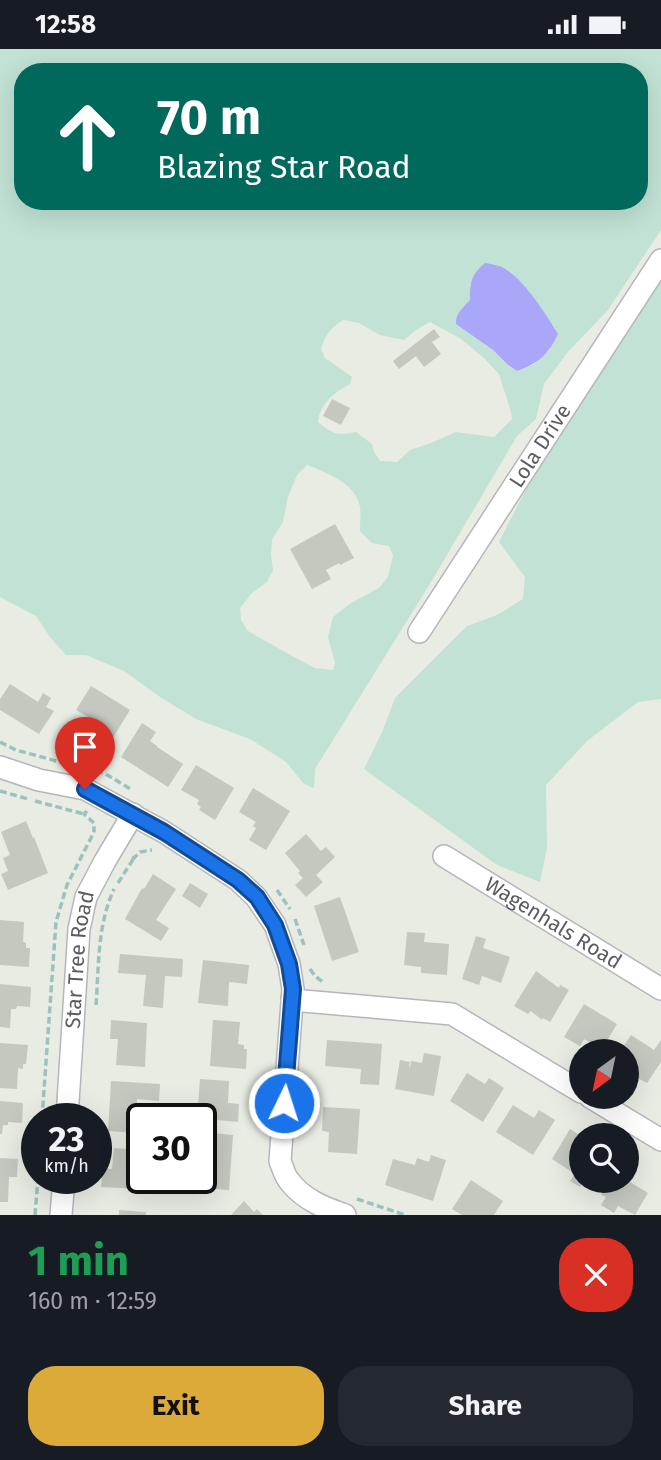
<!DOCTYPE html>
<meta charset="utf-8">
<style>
body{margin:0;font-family:"Fira Sans",sans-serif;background:#242831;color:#f1f3f6;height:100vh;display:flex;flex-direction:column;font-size:26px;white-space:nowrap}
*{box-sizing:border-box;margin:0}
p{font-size:23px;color:#9ea1a6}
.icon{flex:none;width:38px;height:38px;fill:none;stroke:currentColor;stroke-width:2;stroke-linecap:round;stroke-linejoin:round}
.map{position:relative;height:1166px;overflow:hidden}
.sheet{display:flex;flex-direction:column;background:#171b24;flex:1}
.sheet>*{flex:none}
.hud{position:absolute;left:14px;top:14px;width:634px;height:147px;border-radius:28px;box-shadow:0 7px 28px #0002;background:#00695c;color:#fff;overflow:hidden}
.needle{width:46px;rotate:213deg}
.buttons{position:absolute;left:569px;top:990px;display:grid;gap:14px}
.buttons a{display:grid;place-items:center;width:70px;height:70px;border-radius:50%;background:#171b24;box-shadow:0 7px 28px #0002;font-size:35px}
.speed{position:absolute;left:21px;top:1054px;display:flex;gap:14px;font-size:35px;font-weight:700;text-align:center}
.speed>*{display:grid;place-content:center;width:91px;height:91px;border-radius:50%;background:#171b24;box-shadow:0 7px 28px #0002;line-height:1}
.speed small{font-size:18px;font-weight:400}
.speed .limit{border:4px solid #111;border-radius:10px;background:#fff;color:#111}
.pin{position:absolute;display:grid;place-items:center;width:60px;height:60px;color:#fff;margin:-72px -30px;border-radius:50% 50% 50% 0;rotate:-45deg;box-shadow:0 0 7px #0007}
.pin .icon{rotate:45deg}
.me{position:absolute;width:77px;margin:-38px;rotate:4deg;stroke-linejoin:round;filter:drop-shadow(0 0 5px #0008)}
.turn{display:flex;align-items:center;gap:24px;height:147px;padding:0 28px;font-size:32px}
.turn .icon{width:91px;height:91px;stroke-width:2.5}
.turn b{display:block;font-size:49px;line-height:60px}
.round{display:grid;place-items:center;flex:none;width:74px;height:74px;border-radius:28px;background:#242831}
.summary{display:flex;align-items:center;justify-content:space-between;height:119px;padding:0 28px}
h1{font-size:42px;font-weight:700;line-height:52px;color:#1e9e55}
.action{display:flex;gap:14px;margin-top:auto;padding:14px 28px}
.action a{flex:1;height:80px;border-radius:28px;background:#dcaa39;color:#111;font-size:28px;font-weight:700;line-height:80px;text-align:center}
.action a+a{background:#242831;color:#f1f3f6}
.status{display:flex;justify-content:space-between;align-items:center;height:49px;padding:0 35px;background:#171b24;direction:ltr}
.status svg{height:19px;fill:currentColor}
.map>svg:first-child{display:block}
</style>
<div class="status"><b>12:58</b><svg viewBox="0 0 49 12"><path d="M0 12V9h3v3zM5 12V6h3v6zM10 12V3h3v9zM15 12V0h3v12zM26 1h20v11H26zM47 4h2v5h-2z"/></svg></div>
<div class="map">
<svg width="661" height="1166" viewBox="0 0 661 1166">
<rect width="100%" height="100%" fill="#e9ece3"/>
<g fill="#c1e2d5" fill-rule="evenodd">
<path d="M0 0H661V181L608 261 567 304 544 335 536 370 517 387 428 538 315 720 314 739 304 735 286 713 250 690 196 670 160 648 124 622 86 606H66L50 588 36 567 0 548ZM23 23H639V152H23ZM470 235 551 300 533 316 517 322 507 316 493 301 457 275C455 265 464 257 470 251ZM343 271 359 274 380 286 404 291 416 281 430 273 461 290 484 309 499 325 511 363 512 370 494 388 456 383 431 394 410 401 397 413 380 412 374 403 372 395 356 383C337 387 332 385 318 373 320 354 334 344 350 335L352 328 325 309 321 300C325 286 331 279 343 271ZM307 416C327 424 356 434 360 458 361 466 360 474 360 482L372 494 389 497 393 507 388 528 379 539 351 554 333 568 328 588 335 614 333 621 315 619 292 607 248 582 241 571 240 559 252 544 267 533 273 521 271 506 272 490 283 473 288 448 297 426Z"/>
<polygon points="661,222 661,650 638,653 587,692 546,736 547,799 540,833 497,816 364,720 383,681 395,649 467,577 497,566 523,550 525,528 499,493 555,384"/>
</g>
<path fill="#aba7f8" d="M485 214C491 215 497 216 502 218 525 231 544 263 558 285 548 306 539 314 517 322L508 316 493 301 456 275C455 265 464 257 470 251 470 233 471 226 485 214Z"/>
<g fill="#c5c8bf">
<polygon points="434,280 440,288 432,293 441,305 424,318 416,307 399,320 393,312"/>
<polygon points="332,350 350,359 341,376 323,367"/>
<polygon points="335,475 354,509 340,516 339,514 326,521 331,530 312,540 290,500"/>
<polygon points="10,635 38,653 43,644 51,649 46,658 54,662 39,685 0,661 0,650"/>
<polygon points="91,637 130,661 106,700 89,690 97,677 93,675 95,672 76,661"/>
<polygon points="142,674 156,683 150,692 157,697 157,698 183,715 168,738 121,708"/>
<polygon points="196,716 234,739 215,771 199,761 201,758 197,755 199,751 181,741"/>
<polygon points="253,739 290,762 266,801 249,791 256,779 253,777 256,773 239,763"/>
<polygon points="26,772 33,789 34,788 48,824 8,841 1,825 8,822 3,809 10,806 1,783"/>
<polygon points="306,785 321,802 326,798 335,808 316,826 323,833 306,848 295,836 303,829 298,824 300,822 285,804"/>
<polygon points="153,825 176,840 156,871 169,879 161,892 125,870 142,839 144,840"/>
<polygon points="190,834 208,845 200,859 182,847"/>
<polygon points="340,848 359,903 332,912 314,857"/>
<polygon points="0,871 24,873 23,893 26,894 26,899 30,899 29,918 0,916"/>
<polygon points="407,883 425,884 424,893 449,895 447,926 421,924 421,918 404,916"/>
<polygon points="476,887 486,890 483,899 510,908 501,934 482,927 479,936 462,930"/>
<polygon points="120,905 183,910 182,928 165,927 163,959 143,957 146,926 118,924"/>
<polygon points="203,911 249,916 247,935 229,933 228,957 198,954"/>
<polygon points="536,922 559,939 560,936 569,941 550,973 543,969 542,971 531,962 528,965 514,957"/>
<polygon points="0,935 31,938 30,958 17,957 16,960 11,960 10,979 0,978"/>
<polygon points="584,955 617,975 602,1000 584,990 580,997 564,988"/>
<polygon points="111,971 147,974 145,1018 116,1016 118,990 110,990"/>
<polygon points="213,971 240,973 238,995 244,996 244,1000 247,1000 246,1020 210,1017"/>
<polygon points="631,986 654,1001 661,991 661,1013 647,1034 630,1025 629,1027 626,1025 626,1003 620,1003"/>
<polygon points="327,991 382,995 379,1036 360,1035 361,1020 325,1017"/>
<polygon points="0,994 28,996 26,1015 23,1015 23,1020 18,1019 17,1040 0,1039"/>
<polygon points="424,1004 441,1007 434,1047 395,1040 400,1011 410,1013 409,1017 410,1018 411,1012 422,1014"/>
<polygon points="467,1024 485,1035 489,1029 504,1039 483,1073 450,1052"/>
<polygon points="200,1030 229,1032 228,1054 239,1055 238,1073 197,1069"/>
<polygon points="111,1032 160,1035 159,1052 137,1050 135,1084 108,1082"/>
<polygon points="0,1052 23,1054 22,1074 8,1073 8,1076 3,1076 2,1085 0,1085"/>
<polygon points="513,1056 534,1069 539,1061 555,1071 533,1106 496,1083"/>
<polygon points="323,1058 360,1060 357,1105 328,1103 329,1083 322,1082"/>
<polygon points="570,1080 581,1087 581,1132 584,1132 580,1138 570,1132 575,1125 552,1110"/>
<polygon points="201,1083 233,1086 229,1141 202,1139 204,1100 201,1099"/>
<polygon points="114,1099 142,1101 140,1140 101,1138 103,1119 112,1120"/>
<polygon points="431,1106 446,1111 433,1152 385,1136 393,1110 415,1116 417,1109 429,1113"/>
<polygon points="0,1109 18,1110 17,1128 9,1128 8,1153 0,1153"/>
<polygon points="626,1115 637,1121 630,1133 648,1144 635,1166 618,1157 614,1164 601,1156 606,1148 601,1146 610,1132 626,1132"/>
<polygon points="471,1131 503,1152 494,1166 462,1166 452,1160"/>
<polygon points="244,1152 254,1163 257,1160 263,1166 231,1166"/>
<polygon points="119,1161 146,1163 146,1166 119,1166"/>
</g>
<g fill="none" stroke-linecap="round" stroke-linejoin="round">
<defs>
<g id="minor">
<path id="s1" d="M419 583 661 211"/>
<path d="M0 718 39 731 85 740 164 783 238 831 256 848 275 876 289 915 293 940 280 1112C283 1119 285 1128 290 1133 304 1151 325 1159 345 1166"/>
<path id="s2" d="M444 807 661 940"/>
<polyline points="292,951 452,965 581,1043"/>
<polyline points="590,1048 661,1091"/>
<path id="s3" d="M67 1069 79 880 86 848 105 812 133 765"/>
<polyline points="61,1166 64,1129"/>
</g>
</defs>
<use href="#minor" stroke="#b7b5bc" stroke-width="24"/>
<g stroke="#9bc2be" stroke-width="3.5" stroke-dasharray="7 3.5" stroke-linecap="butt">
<polyline points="0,693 16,701 71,716"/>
<polyline points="96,722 104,724 132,741"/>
<polyline points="0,742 28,750"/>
<polyline points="35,752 84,765"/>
<polyline points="87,762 84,765 94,774 94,783"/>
<polyline points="132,808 134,809 140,803 152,801"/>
<polyline points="118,834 134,809"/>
<polyline points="277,841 290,860"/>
<polyline points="295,870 304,896"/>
<polyline points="310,920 315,927 324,934"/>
<path d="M96 956C99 917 97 877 114 840"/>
<polyline points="42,1069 56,873 67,836 94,783"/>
<polyline points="357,1150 405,1166"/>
<polyline points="35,1166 38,1129"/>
</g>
<use href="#minor" stroke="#fff" stroke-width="21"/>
</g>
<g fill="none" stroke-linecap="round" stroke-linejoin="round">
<defs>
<polyline id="route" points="85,740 164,783 238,831 257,848 275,876 289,915 293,940 284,1054"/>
</defs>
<use href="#route" stroke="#114b97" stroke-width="18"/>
<use href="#route" stroke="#1a73e8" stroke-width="12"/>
</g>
<g text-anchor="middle" stroke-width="5" stroke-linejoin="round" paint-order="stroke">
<g font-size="21" fill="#5c5b62" stroke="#fff">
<text dy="7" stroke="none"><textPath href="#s1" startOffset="222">Lola Drive</textPath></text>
<text dy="7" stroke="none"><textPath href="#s2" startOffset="128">Wagenhals Road</textPath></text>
<text dy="7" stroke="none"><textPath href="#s3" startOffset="159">Star Tree Road</textPath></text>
</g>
</g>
</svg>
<div class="buttons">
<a><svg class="needle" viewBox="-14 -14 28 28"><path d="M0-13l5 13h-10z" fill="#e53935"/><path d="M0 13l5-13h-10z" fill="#9ea1a6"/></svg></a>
<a><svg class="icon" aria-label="search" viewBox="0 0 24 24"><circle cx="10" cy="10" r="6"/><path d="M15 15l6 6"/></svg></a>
</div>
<div class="speed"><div>23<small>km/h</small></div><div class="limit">30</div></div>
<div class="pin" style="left:85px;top:740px;background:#d93025"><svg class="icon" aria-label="arrive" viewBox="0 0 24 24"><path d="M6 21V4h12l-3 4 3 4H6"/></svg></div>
<svg class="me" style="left:284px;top:1054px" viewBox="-20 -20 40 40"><circle r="17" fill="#1a73e8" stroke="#fff" stroke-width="3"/><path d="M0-11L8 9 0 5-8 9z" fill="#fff"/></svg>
<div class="hud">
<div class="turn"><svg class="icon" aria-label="ahead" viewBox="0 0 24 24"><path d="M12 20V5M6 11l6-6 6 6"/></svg><div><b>70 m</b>Blazing Star Road</div></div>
</div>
</div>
<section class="sheet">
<div class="summary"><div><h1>1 min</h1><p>160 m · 12:59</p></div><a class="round" style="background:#d93025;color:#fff"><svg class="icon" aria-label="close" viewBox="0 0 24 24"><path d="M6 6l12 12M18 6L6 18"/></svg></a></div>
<div class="action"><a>Exit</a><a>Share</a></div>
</section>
